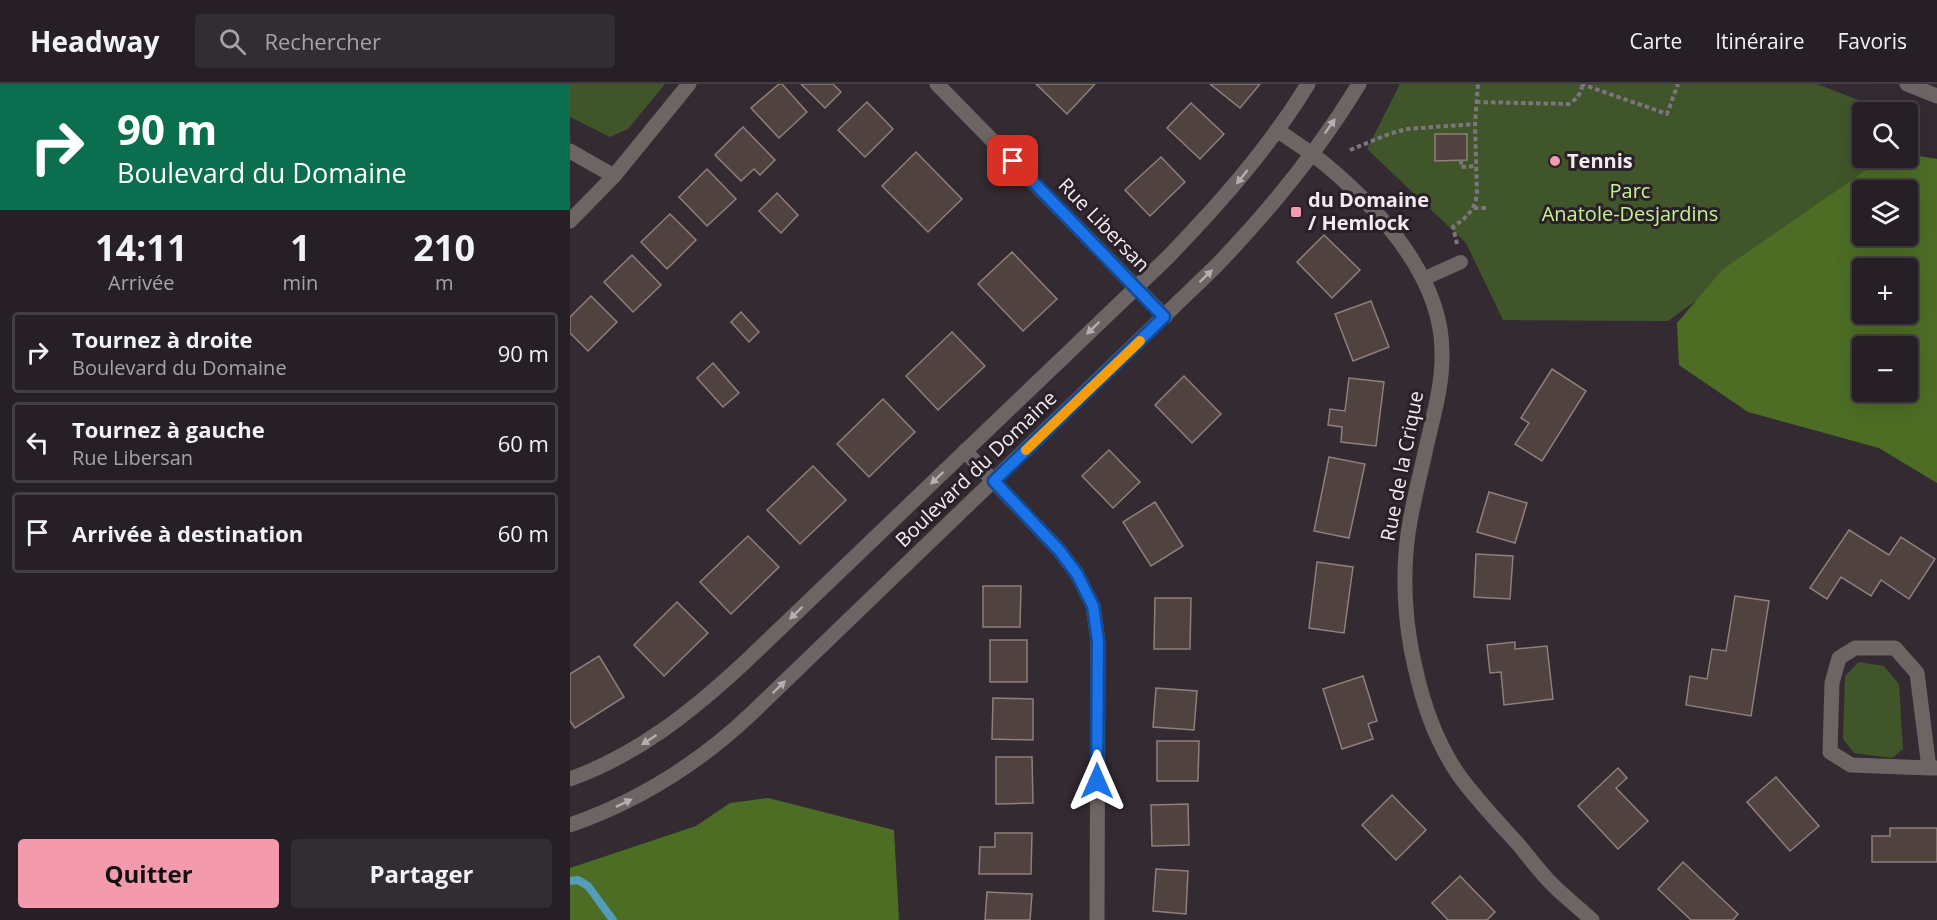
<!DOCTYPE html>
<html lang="fr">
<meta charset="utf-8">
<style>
body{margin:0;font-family:"Open Sans",sans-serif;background:#322d32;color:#f1f3f6;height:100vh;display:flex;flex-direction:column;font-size:22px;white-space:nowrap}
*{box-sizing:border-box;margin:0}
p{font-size:20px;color:#a4a3a7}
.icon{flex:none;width:33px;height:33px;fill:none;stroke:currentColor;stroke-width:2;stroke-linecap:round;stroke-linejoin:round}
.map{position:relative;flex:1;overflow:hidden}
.details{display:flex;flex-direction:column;background:#262026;width:570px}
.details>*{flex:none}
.top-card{background:#0b6e4f;color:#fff;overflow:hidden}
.fabs{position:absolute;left:1282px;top:18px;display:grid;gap:12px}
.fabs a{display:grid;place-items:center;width:66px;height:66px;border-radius:6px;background:#262026;box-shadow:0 6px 24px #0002,0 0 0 2px #423e43;font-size:30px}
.pin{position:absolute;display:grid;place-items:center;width:51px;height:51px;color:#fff;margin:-26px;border-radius:12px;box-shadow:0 3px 9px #0006}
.me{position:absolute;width:66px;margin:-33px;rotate:0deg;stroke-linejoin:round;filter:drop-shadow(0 0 4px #0008)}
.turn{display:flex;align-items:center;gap:21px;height:126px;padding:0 18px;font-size:27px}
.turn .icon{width:78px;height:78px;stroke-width:2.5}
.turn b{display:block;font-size:42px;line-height:51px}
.eta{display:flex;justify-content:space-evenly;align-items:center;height:102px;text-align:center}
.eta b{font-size:36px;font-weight:700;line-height:42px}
.button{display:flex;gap:12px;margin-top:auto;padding:12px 18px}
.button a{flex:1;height:69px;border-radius:6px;background:#f39aac;color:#111;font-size:24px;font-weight:700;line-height:69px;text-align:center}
.button a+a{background:#322d32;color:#f1f3f6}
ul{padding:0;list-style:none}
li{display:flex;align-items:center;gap:18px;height:81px;margin:0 12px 9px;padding:0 6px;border:3px solid #423e43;border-radius:6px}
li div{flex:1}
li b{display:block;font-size:22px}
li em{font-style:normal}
header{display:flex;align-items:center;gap:36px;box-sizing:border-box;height:84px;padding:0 30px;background:#262026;border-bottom:2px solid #423e43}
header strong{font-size:28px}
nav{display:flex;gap:33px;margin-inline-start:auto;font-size:21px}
.search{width:420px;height:54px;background:#322d32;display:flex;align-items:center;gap:15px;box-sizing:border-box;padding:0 21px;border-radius:6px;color:#a4a3a7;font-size:22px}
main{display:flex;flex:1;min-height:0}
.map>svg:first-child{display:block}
</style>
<header>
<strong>Headway</strong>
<div class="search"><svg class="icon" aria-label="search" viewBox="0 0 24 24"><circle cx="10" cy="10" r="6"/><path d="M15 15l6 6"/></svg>Rechercher</div>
<nav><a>Carte</a><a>Itinéraire</a><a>Favoris</a></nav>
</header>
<main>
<section class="details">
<div class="top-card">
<div class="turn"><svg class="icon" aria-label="right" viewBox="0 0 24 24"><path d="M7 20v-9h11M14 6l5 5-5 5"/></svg><div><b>90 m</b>Boulevard du Domaine</div></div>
</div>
<div class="eta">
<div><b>14:11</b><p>Arrivée</p></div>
<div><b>1</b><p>min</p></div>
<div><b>210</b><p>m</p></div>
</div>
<ul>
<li><svg class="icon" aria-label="right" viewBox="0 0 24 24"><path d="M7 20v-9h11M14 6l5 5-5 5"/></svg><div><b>Tournez à droite</b><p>Boulevard du Domaine</p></div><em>90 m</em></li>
<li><svg class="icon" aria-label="left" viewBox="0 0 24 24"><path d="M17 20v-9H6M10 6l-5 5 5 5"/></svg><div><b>Tournez à gauche</b><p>Rue Libersan</p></div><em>60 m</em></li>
<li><svg class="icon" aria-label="arrive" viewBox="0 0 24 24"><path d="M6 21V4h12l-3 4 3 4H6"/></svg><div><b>Arrivée à destination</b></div><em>60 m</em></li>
</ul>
<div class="button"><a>Quitter</a><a>Partager</a></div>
</section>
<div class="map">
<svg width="1367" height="836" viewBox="0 0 1367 836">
<rect width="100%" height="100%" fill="#332a32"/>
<g fill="#405529">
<polygon points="0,0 95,0 58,45 40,53 0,33"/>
<polygon points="830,0 1247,0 1320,28 1293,28 1293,74 1323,74 1098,237 933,236 896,159 797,65"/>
<polygon points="1289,578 1314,582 1329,600 1333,665 1322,674 1284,669 1273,655 1275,592"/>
</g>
<g fill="#4d6d24" fill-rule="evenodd">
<path d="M1338 70 1367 75V399L1309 364 1178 328 1109 281 1107 239 1153 185 1314 74H1338ZM1293 106H1338V152H1293ZM1293 184H1338V230H1293ZM1293 262H1338V308H1293Z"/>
<polygon points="198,714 324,746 329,836 0,836 0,784 126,742 160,719"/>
</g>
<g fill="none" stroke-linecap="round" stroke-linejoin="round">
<polyline stroke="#539cba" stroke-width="8" points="0,797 8,796 18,802 43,836"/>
</g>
<g fill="#50423f" stroke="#8f7f7b" stroke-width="1.5">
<polygon points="209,0 212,0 237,28 209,54 181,24"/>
<polygon points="231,0 263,0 271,8 255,24"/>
<polygon points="466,0 525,0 497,30"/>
<polygon points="640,0 690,0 670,24"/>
<polygon points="297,18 323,45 295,73 268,46"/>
<polygon points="621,19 654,50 630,75 597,44"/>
<polygon points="173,43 205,76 190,91 184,85 171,97 145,71"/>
<polygon points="865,50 897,50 897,76 865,77"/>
<polygon points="346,68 392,115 358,148 312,102"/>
<polygon points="591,73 615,98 580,132 555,106"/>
<polygon points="137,85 166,115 137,142 109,113"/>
<polygon points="207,109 228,131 211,149 189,127"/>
<polygon points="100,130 126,156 97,185 71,158"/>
<polygon points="754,151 790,186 762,214 727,178"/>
<polygon points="442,168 487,215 453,247 408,200"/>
<polygon points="62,171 91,201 63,228 34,198"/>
<polygon points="21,212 47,238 18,267 0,249 0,233"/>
<polygon points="801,217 819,263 783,277 765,230"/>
<polygon points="171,228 189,248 179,258 161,238"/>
<polygon points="382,248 415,282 368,326 336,292"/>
<polygon points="143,279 169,309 153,323 127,294"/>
<polygon points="982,285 1016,307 972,377 945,360 959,339 951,334"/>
<polygon points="614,292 651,330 622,359 585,321"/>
<polygon points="779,294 814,298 806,362 771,358 772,343 758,341 760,325 775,327"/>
<polygon points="313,315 345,348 299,393 267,360"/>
<polygon points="539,366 570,398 543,424 512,392"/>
<polygon points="759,373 795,380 779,454 744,447"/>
<polygon points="243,382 276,416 230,460 197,426"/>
<polygon points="919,408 957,419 945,459 907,448"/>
<polygon points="585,418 613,462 581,482 553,438"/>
<polygon points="1279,446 1319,471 1331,453 1365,475 1339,515 1311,496 1301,512 1271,493 1257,515 1240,504"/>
<polygon points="178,452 209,483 161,530 130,498"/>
<polygon points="906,470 943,472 940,515 904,513"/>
<polygon points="747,478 783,483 774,549 739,544"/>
<polygon points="413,502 451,502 450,543 413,543"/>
<polygon points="1165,512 1199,517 1181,632 1116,621 1120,592 1137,595 1142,565 1156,567"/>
<polygon points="585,514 621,514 620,565 584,565"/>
<polygon points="107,518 138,549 94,592 64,561"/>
<rect x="420" y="556" width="37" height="42"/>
<polygon points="945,558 945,565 977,562 983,615 934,621 931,588 920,589 917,561"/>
<polygon points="29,572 54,613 5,644 0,637 0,590"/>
<polygon points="793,592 807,637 798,640 803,655 772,665 753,605"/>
<polygon points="586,604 627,607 624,646 583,643"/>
<polygon points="423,614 463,615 463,656 422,655"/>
<polygon points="587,657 629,657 628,697 587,697"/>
<polygon points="426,673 462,673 463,719 426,720"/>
<polygon points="1048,684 1057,694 1046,704 1078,737 1048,765 1008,722"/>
<polygon points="1206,693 1249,742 1220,767 1177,718"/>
<polygon points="822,711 856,746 826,776 792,741"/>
<polygon points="618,720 619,761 582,762 581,721"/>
<polygon points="1320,744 1367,744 1367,778 1302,778 1302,752 1320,752"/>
<polygon points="425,749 462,749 461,790 409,790 410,763 425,763"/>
<polygon points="1113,778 1168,830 1163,836 1121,836 1088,805"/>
<polygon points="586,785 618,787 616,830 583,827"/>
<polygon points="890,792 925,828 917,836 878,836 862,819"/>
<polygon points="417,808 462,810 460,836 415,836"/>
</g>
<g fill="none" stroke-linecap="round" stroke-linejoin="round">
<g stroke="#7d757c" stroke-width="4" stroke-dasharray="4.5 3" stroke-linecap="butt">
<polyline points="1011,0 1097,30 1108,0"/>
<polyline points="906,18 999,20 1008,13 1013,1"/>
<polyline points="780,66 819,50 837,45 905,40"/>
<polyline points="891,76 891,83 906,82"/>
<polyline points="904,124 918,124"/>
<path d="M887 160 883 143C896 134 904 127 907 111L905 40 908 0"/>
</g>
<polyline stroke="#6c6563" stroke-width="14" points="853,195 891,178"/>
<g stroke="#6c6563" stroke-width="15">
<polyline points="367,0 595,233"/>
<polyline points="1337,0 1367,12"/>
<path d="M707 46C724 58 741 68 756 81 810 126 872 194 872 268 873 300 863 333 856 364 850 392 842 421 838 450 832 493 835 541 845 583 853 620 867 659 888 690 906 715 927 737 948 760 958 772 967 784 978 796 991 810 1008 823 1022 836"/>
<polyline points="0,67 44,92"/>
<polyline points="0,137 44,92 119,0"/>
<polyline points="395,367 489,466 507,490 523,522 528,557 527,836"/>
<polyline points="1359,684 1347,589 1325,564 1285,564 1269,574 1262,599 1260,668 1281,681 1359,684 1367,684"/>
<path d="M0 695C67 671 121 628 173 580L598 173C650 119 699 64 738 0"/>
<path d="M0 741C69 717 128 680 181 630L645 183C698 128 749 66 789 0"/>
</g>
</g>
<defs><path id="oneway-solid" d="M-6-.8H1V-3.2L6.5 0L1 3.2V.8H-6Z" transform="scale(1.5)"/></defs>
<g fill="#b6afb1">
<use href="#oneway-solid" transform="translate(760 42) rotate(-55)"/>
<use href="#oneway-solid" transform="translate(672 93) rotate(129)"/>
<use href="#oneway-solid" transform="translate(636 192) rotate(-44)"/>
<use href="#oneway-solid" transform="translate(523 244) rotate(136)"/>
<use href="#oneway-solid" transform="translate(367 394) rotate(136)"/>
<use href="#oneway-solid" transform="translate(226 529) rotate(136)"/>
<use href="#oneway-solid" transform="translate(209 603) rotate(-44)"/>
<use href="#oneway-solid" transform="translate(79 656) rotate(147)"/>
<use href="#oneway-solid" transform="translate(54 719) rotate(-26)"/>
</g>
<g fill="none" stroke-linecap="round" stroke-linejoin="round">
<defs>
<polyline id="route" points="443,77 594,233 424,397 489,466 507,490 523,522 528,557 527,697"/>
</defs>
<use href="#route" stroke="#114b97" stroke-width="15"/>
<use href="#route" stroke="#1a73e8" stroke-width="10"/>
<polyline stroke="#f59e0b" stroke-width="10" points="456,366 570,257"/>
</g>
<g fill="#f39aac" stroke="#292028" stroke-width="2">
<circle cx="985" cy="77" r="6"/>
<rect x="720" y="122" width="12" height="12" rx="3"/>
</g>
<g text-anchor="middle" stroke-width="6" stroke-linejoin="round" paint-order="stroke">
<g font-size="20" font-weight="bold" fill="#f2ecf1" stroke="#292028" text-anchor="start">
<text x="997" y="84">Tennis</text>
<text x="738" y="123">du Domaine<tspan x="738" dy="23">/ Hemlock</tspan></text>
</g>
<g font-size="20" fill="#c3f38f" stroke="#292028">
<text x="1060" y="114">Parc<tspan x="1060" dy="23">Anatole-Desjardins</tspan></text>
</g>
<g font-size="20" fill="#f2ecf1" stroke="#292028">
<text transform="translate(534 141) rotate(46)" y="7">Rue Libersan</text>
<text transform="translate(832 382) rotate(-79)" y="7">Rue de la Crique</text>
<text transform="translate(406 385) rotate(-44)" y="7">Boulevard du Domaine</text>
</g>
</g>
</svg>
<div class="fabs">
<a><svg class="icon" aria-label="search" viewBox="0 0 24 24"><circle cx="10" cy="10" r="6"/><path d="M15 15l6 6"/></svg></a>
<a><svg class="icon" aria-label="layers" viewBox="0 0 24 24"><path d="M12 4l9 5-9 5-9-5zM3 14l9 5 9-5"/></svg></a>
<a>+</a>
<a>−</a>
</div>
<div class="pin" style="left:443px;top:77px;background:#d93025"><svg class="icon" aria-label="arrive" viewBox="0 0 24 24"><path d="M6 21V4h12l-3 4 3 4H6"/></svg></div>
<svg class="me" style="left:527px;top:697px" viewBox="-20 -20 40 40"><path d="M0-17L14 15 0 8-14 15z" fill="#1a73e8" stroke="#fff" stroke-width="4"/></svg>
</div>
</main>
